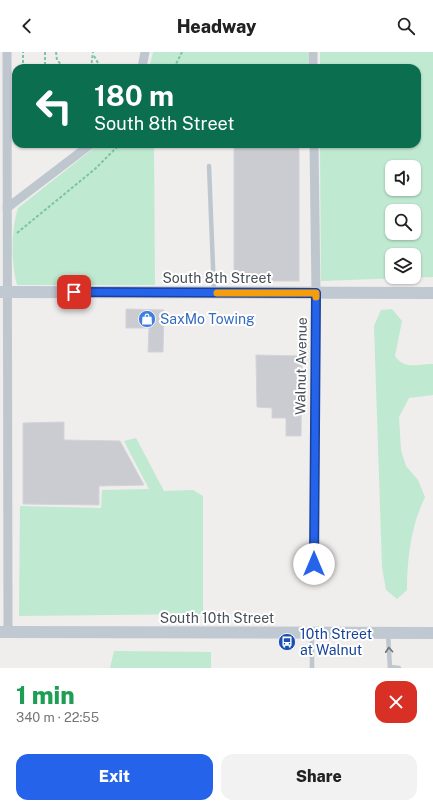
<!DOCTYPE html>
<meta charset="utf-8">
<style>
body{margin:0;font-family:"Public Sans",sans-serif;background:#f2f2f2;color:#222;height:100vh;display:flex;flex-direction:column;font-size:15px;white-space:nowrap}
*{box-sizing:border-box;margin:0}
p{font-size:13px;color:#767676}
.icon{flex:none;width:22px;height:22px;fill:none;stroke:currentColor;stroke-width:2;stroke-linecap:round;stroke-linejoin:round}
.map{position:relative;height:616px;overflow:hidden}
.details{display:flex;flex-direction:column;background:#fff;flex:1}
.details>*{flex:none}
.top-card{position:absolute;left:12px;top:12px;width:409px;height:84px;border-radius:12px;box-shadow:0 1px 3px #0004;background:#0b6e4f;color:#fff;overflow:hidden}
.fabs{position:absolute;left:385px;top:108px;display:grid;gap:8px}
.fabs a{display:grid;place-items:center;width:36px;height:36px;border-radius:8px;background:#fff;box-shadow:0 1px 3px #0004;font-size:20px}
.pin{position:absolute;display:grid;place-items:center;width:34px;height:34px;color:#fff;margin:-17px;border-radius:8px;box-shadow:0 2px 6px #0006}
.me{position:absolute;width:44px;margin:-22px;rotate:0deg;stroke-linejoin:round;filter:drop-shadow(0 0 3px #0008)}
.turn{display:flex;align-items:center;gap:14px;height:84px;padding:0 16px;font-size:18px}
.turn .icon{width:52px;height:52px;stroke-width:2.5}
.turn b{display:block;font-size:28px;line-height:34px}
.round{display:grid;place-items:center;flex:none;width:42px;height:42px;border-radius:12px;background:#f2f2f2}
.headline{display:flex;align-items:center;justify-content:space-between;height:68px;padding:0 16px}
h1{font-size:24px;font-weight:800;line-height:30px;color:#1e9e55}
.button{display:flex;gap:8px;margin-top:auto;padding:8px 16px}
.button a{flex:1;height:46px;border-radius:12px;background:#2563eb;color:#fff;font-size:16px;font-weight:800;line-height:46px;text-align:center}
.button a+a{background:#f2f2f2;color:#222}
header{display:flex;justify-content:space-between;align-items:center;height:52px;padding:0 16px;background:#fff;font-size:18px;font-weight:800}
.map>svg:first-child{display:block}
</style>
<header><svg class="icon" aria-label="back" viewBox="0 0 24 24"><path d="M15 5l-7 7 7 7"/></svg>Headway<svg class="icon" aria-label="search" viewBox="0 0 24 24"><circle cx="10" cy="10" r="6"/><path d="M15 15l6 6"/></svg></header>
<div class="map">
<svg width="433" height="616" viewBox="0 0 433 616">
<rect width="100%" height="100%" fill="#f0eded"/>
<g fill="#bfe9d0" fill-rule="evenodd">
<polygon points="153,0 308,0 308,16 149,16"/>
<path d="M320 0H433V225L321 229 320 92H417V16H320ZM392 115H414V137H392ZM392 159H414V181H392ZM392 203H414V225H392Z"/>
<path d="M99 92H154L155 233H17C11 212 11 177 18 156Z"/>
<path d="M392 257 402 269 395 304C405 319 419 311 433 312V343L409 346 399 365 401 398 406 414 418 428 425 445C411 474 407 506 407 538L397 547 386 538 382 515 374 274 381 258Z"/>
<polygon points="136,386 164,439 193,438 203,444 203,562 19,564 20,454 101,456 102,438 149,437 124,389"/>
<polygon points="114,599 211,600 211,616 110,616"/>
</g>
<g fill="#caccd1" stroke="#d2d4d8">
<rect x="234" y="92" width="65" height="137"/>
<polygon points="126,257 164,258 163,300 148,300 149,276 126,276"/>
<polygon points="256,303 302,304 301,384 286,384 286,366 272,366 272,356 257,355"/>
<polygon points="64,370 64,388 120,389 144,433 99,434 99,453 23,452 23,371"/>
</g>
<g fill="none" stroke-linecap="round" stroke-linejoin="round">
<g stroke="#7bc4a1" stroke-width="2" stroke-dasharray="3 2" stroke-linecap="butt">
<polyline points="45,0 45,16"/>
<polyline points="56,0 57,8 64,16"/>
<polyline points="94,4 98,11 95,16"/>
<polyline points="23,16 23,0"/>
<polyline points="36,16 37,16"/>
<polyline points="91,16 93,0"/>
<polyline points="174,16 182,0"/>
<polyline points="17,181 95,117 120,92"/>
</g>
<g stroke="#bfc7ce" stroke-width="4.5">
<polyline points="209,114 214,240"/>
<polyline points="312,582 312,616"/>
<polyline points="388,582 390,616"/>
<polyline points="390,615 399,616"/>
</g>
<g stroke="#bfc7ce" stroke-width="9">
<polyline points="7,0 8,580"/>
<polyline points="313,0 313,16"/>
<polyline points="142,16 145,0"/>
<polyline points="7,156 91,92"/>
<polyline points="314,512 316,241 314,92"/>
</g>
<g stroke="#c0c8d2" stroke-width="12">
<polyline points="0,240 433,241"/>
<polyline points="0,580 433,581"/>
</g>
</g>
<defs><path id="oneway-chevron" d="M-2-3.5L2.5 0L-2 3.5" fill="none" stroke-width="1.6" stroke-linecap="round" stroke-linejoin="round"/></defs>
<use stroke="#6b747b" href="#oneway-chevron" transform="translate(389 598) rotate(-94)"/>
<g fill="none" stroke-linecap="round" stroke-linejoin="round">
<defs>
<polyline id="route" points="74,240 316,241 314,512"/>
</defs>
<use href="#route" stroke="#184099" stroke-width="10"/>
<use href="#route" stroke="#2563eb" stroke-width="7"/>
<polyline stroke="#f59e0b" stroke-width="7" points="217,241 316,241 316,245"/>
</g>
<defs>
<symbol id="shop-disc" viewBox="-11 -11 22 22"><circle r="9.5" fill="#3f7fe0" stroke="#fff"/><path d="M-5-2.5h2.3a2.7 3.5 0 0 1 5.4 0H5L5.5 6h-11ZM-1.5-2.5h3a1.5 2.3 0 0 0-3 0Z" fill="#fff"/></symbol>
<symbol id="bus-disc" viewBox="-11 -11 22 22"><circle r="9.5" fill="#1a4fb4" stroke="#fff"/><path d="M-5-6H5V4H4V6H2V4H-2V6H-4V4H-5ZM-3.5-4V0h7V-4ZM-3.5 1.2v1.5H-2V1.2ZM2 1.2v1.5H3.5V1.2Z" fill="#fff"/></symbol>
</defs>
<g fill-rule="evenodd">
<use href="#shop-disc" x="137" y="257" width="20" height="20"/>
<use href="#bus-disc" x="277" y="580" width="20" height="20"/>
</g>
<g text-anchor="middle" stroke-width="4" stroke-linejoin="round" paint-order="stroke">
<g font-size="14" fill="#475058" stroke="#fff">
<text x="217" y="231">South 8th Street</text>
<text transform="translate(301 314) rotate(-89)" y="5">Walnut Avenue</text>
<text x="217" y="571">South 10th Street</text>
</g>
<g font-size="14" fill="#366cbe" stroke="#fff" text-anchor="start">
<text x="160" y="272">SaxMo Towing</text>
</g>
<g font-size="14" fill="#164399" stroke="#fff" text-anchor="start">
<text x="300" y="587">10th Street<tspan x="300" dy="16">at Walnut</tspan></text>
</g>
</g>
</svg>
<div class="fabs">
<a><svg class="icon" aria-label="sound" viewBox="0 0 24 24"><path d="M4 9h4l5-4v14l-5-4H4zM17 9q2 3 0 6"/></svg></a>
<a><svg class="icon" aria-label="search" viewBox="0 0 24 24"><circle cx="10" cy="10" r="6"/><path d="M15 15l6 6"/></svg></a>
<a><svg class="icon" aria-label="layers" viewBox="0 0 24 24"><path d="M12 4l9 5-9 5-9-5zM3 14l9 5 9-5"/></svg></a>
</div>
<div class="pin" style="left:74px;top:240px;background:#d93025"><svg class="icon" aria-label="arrive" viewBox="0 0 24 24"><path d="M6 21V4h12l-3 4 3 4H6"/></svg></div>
<svg class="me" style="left:314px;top:512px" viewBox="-20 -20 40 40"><circle r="19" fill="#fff"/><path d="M0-13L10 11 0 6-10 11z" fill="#2563eb"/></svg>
<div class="top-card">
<div class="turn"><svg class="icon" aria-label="left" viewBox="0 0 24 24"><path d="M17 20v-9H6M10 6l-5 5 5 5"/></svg><div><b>180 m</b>South 8th Street</div></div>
</div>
</div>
<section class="details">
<div class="headline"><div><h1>1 min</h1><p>340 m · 22:55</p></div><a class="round" style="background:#d93025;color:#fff"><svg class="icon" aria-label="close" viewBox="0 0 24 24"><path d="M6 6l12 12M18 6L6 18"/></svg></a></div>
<div class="button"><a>Exit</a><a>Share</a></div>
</section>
